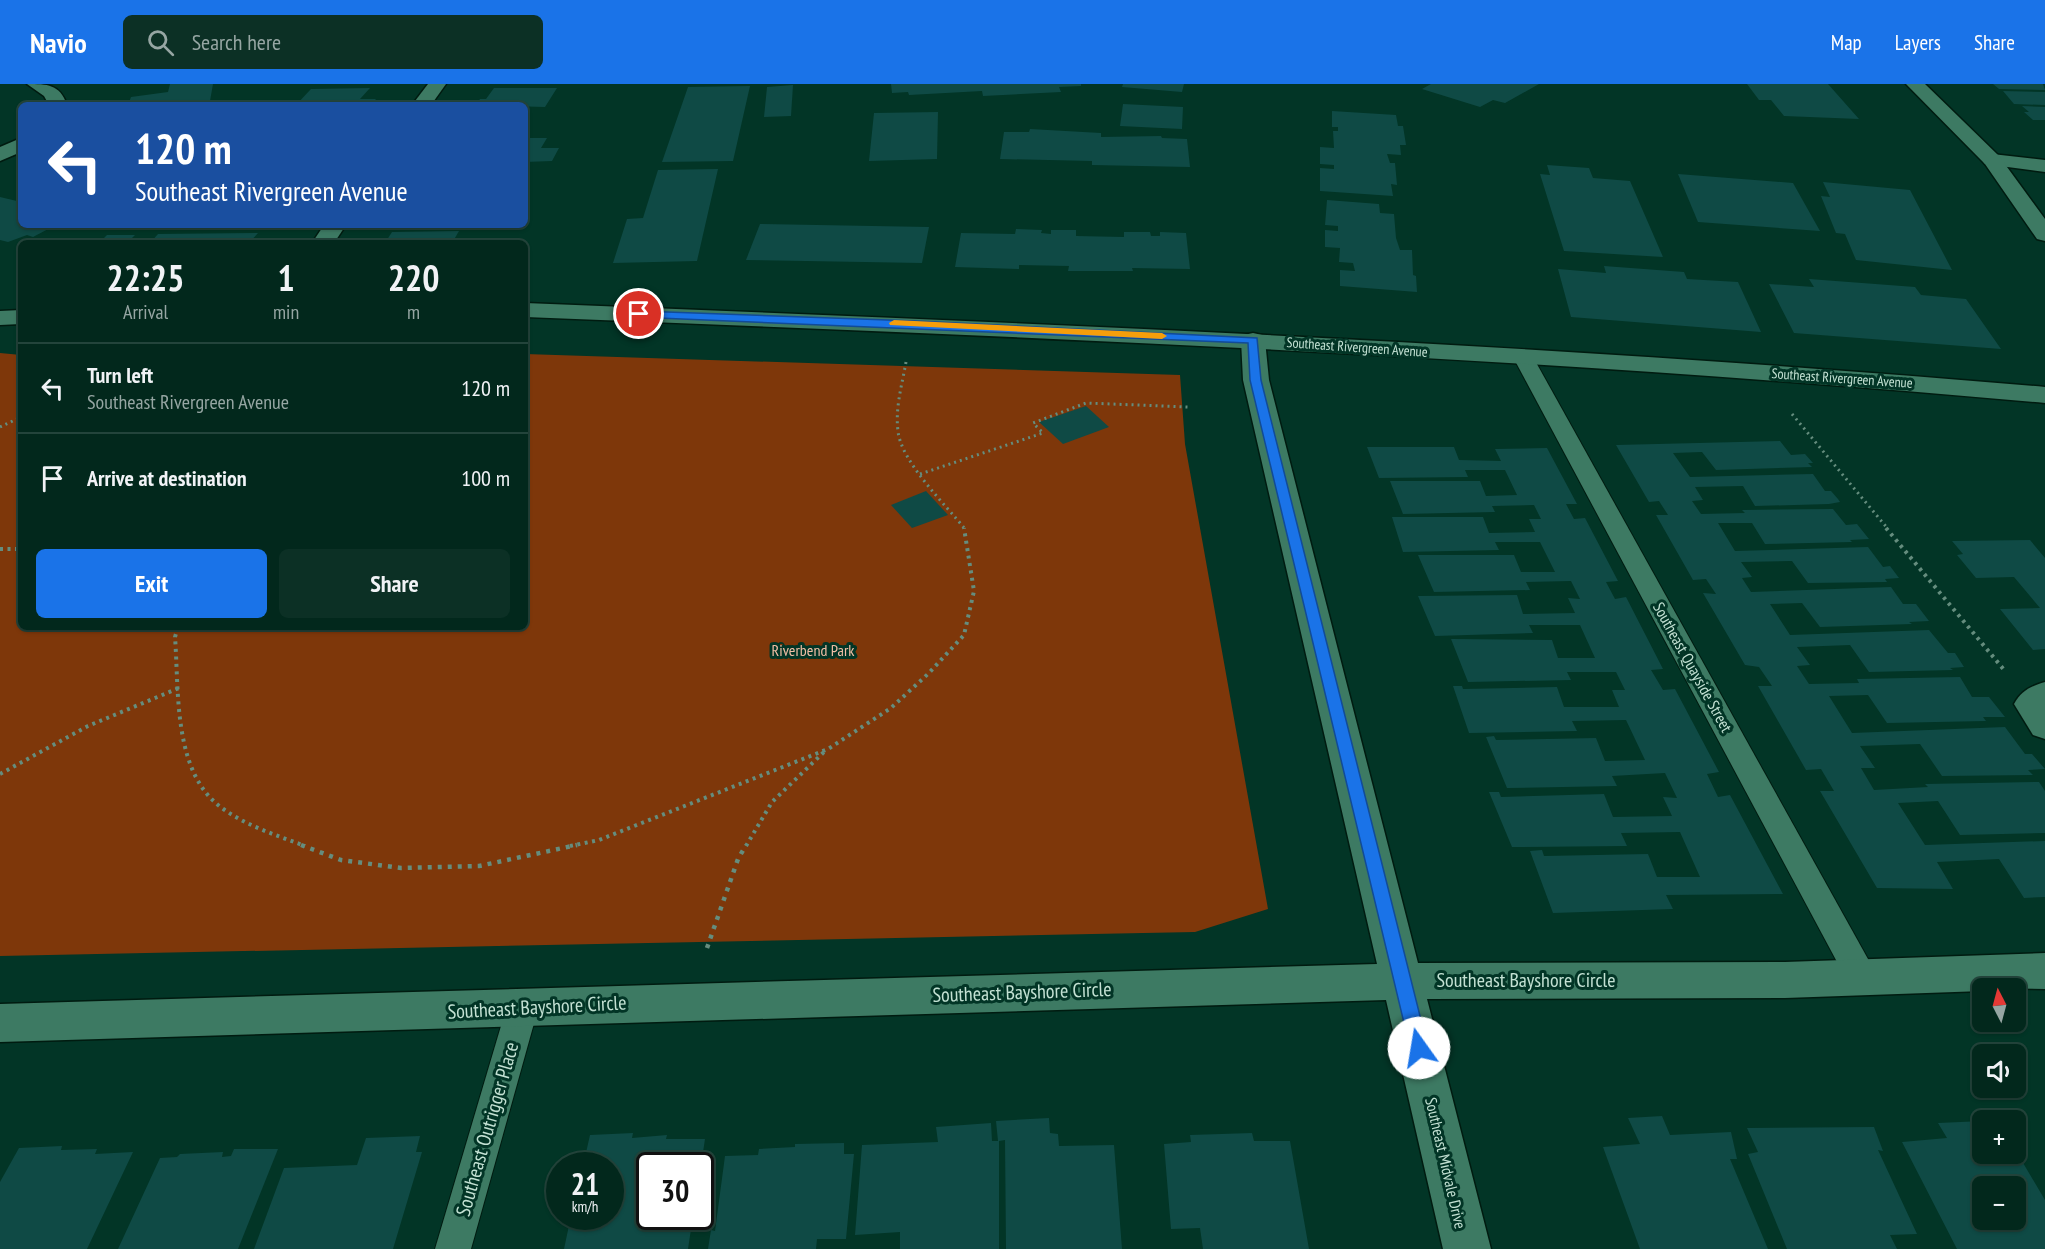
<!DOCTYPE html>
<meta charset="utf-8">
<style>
body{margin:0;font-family:"PT Sans Narrow",sans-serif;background:#0c3025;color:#f1f3f6;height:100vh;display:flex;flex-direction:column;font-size:22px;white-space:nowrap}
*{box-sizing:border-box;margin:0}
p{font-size:20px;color:#96a6a3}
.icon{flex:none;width:33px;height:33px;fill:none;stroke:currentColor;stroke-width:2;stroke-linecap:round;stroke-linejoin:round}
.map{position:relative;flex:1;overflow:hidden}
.drawer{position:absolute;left:18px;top:156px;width:510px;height:390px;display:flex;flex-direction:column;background:#02281c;border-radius:9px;box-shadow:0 2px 4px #0004,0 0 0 2px #23443b}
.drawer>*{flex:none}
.top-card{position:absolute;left:18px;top:18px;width:510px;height:126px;border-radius:9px;box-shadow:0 2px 4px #0004,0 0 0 2px #23443b;background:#1a4fa0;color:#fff;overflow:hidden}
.needle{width:39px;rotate:354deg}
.fabs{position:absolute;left:1972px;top:894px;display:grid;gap:12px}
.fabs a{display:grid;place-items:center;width:54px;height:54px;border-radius:9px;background:#02281c;box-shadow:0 2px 4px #0004,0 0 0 2px #23443b;font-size:30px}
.speed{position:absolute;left:546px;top:1068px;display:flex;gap:12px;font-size:30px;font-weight:700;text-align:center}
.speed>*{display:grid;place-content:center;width:78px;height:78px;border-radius:50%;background:#02281c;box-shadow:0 2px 4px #0004,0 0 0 2px #23443b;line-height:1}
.speed small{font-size:15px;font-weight:400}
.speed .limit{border:3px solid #111;border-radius:9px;background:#fff;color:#111}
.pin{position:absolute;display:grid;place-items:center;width:51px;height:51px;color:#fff;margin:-26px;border:3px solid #fff;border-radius:50%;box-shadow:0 2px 6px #0007}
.me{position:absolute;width:66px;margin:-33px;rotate:347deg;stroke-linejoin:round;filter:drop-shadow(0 0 4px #0008)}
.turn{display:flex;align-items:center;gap:21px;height:126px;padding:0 18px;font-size:27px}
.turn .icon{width:78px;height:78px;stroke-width:2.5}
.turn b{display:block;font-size:42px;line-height:51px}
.eta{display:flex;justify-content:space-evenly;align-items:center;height:102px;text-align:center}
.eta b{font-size:36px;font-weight:600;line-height:42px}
.action{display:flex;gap:12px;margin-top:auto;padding:12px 18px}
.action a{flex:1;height:69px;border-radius:9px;background:#1a73e8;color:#fff;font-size:24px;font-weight:600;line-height:69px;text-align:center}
.action a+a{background:#0c3025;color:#f1f3f6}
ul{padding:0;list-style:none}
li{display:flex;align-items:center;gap:18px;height:90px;padding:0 18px;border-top:2px solid #23443b}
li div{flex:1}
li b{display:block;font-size:22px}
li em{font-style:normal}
header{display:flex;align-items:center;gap:36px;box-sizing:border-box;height:84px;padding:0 30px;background:#1a73e8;color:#fff}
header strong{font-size:28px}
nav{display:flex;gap:33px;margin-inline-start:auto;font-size:21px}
.search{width:420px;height:54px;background:#0c3025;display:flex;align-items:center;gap:15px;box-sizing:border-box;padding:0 21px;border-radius:9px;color:#96a6a3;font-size:22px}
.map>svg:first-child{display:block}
</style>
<header>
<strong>Navio</strong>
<div class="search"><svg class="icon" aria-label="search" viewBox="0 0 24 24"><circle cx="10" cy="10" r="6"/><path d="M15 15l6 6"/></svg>Search here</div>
<nav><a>Map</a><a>Layers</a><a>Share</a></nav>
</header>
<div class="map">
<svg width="2045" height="1165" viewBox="0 0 2045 1165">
<rect width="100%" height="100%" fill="#023526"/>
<polygon fill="#7e370a" points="0,269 21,271 21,543 525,543 525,270 1180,291 1185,360 1268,825 1195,848 0,872"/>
<g fill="#0f4a45" fill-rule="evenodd">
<polygon points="170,0 213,0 210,17 182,21 128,21 131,13 168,8"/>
<polygon points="891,0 1081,0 1081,2 1059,3 1061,8 983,12 982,7 909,11 908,8 892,9"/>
<polygon points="1123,0 1184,0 1182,8 1122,3"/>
<polygon points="1431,0 1539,0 1505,19 1493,16 1480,23 1422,5"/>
<polygon points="1747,0 1828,0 1859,35 1784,32 1771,16 1759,16"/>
<polygon points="1993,0 2043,0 2045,6 1999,5"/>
<polygon points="793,1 791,32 764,33 767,3"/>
<polygon points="750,2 733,77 662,78 688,3"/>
<polygon points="370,4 360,15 376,15 371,21 296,21 311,5"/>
<polygon points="494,4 557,4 545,23 476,21 480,15 486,15"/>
<polygon points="2003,7 2045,8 2045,21 2014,20"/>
<polygon points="1123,20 1183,23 1182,45 1120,42"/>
<polygon points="2022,22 2045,23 2045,36 2033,36 2024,28 2029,28"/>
<polygon points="1332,27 1396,31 1398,42 1403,42 1406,61 1400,61 1401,71 1387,70 1390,79 1395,79 1397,101 1391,100 1393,112 1320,107 1320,84 1334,85 1334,81 1320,80 1320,63 1334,64 1333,47 1338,47 1338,43 1332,43"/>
<polygon points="938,28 937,75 869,77 874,29"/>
<polygon points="1030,45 1101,49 1101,53 1161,52 1162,54 1187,55 1190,83 1092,81 1092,77 1000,75 1004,48 1029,48"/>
<polygon points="525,54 547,54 541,64 559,64 552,77 525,78"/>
<polygon points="1547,81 1589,84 1593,94 1630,97 1663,173 1564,167 1540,90 1550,91"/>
<polygon points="718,85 697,177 613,179 627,135 643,134 658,86"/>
<polygon points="1678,90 1793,99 1820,147 1698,138"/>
<polygon points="1823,98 1910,106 1952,186 1856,176 1845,150 1836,149 1821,112 1830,113"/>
<polygon points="0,113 21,118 21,141 52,143 33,153 27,151 8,158 0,156"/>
<polygon points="1327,116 1379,120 1380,129 1394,130 1396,154 1400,166 1412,166 1413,191 1416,192 1417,208 1340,202 1340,186 1355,187 1353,179 1339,178 1340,164 1325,163 1325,146 1338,147 1338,142 1325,141"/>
<polygon points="760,140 929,143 922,179 746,176"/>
<polygon points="114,141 137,141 131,146 108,146"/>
<polygon points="202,141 276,141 276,143 199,144"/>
<polygon points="1016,145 1042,146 1041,149 1051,150 1051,146 1076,146 1076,152 1124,153 1124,148 1150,148 1151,152 1160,152 1160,148 1186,149 1190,185 1132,184 1133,187 1068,187 1069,182 1019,181 1019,185 955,183 961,149 1015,150"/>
<polygon points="459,147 452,159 385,159 392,148"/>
<polygon points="258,149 249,159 150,159 158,150"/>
<polygon points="107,151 135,151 129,157 101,157"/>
<polygon points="1604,182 1684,188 1687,195 1738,198 1761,248 1571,233 1558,185 1606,189"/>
<polygon points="1809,195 1915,203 1921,211 1966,215 2001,265 1794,249 1769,200 1814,203"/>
<polygon points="1086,322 1109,343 1063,360 1039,338"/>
<polygon points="1780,357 1791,371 1805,370 1813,379 1808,379 1812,383 1716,386 1702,368 1673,369 1690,393 1813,390 1825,407 1831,407 1838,415 1840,418 1829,420 1755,422 1743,402 1695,403 1703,416 1692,417 1701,430 1745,429 1742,426 1833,425 1846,441 1857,440 1869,455 1850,456 1852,458 1765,460 1752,439 1718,439 1735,467 1868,463 1883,483 1890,482 1899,494 1885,495 1887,498 1808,499 1792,477 1741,478 1752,493 1742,494 1751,508 1891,503 1903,520 1916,520 1929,537 1909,538 1912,540 1820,543 1802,519 1770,520 1790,551 1929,546 1948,569 1955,569 1964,583 1950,584 1953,586 1869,588 1850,561 1797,563 1810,581 1797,582 1809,600 1859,599 1857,595 1960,593 1972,613 1989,613 2005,633 1983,633 1986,637 1887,639 1868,611 1829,612 1852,649 2005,643 2025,670 2032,670 2045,685 2028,686 2033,691 1942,692 1920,660 1860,662 1875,684 1861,684 1874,706 1928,703 1925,700 2039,698 2045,707 2045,749 1960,751 1938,717 1898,719 1925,761 2045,757 2045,813 2024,814 1999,775 1937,778 1953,805 1877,804 1820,707 1834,707 1821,685 1806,686 1758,602 1772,602 1759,583 1745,581 1703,509 1716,510 1706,495 1693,496 1656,431 1668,431 1659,417 1649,418 1616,361"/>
<polygon points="1367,363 1454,363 1459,376 1501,377 1495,365 1547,364 1577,420 1566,420 1574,435 1585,434 1618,497 1606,498 1615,515 1626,513 1663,585 1651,586 1663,606 1675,605 1719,688 1707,690 1718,713 1730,711 1783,810 1666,811 1673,825 1553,829 1530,767 1542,766 1544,772 1648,770 1657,793 1700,793 1680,748 1621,749 1627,762 1512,763 1489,708 1499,708 1501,713 1604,710 1613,733 1672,732 1663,713 1677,714 1665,689 1612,692 1617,702 1507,704 1486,653 1494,652 1496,656 1596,654 1605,677 1645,676 1626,636 1572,637 1577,647 1469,649 1453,602 1462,602 1463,605 1557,603 1564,623 1619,623 1612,606 1625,606 1616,588 1567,588 1571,596 1468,598 1451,555 1552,556 1558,574 1595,574 1580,541 1529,541 1533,549 1435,552 1418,512 1517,511 1523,530 1575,529 1568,514 1580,515 1571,497 1526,498 1530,506 1434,508 1418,471 1514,471 1521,488 1555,488 1540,458 1495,458 1499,466 1403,468 1392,433 1483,433 1489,449 1535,448 1529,435 1541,435 1534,421 1492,422 1495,428 1403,430 1390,397 1480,397 1486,412 1517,411 1505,386 1465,386 1468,393 1379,394"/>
<polygon points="926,407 948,431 912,444 891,421"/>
<polygon points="2030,456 2045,474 2045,565 2033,566 2000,525 2040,524 2014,493 1976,494 1957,471 1963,470 1952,457"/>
<polygon points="1662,1032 1670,1051 1731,1048 1737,1075 1730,1075 1768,1165 1640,1165 1603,1063 1640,1060 1628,1034"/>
<polygon points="1049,1034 1050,1049 1058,1050 1059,1062 1114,1061 1122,1165 1006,1165 1005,1056 999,1057 999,1165 900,1165 900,1148 855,1151 862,1061 938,1058 936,1043 991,1039 992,1057 998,1057 996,1037"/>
<path d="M1983 1037V1070H2016V1067L2045 1116V1165H1957L1902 1058 1947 1054 1938 1039ZM1983 1102H2016V1136H1983Z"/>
<polygon points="1874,1043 1883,1067 1878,1066 1917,1150 1890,1151 1897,1165 1787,1165 1748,1070 1758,1068 1747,1044"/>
<polygon points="633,1049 632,1054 667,1051 666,1055 705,1055 701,1082 650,1082 650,1132 693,1132 688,1165 564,1165 571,1132 610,1132 610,1082 583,1082 590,1051"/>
<polygon points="1252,1049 1254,1057 1290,1057 1309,1165 1203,1165 1200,1144 1171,1145 1164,1060 1191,1058 1190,1051"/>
<polygon points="420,1052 416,1068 422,1068 393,1165 254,1165 284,1084 357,1081 366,1054"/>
<polygon points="844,1059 844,1070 854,1070 846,1155 817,1155 816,1165 708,1165 711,1146 715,1147 725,1072 758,1071 759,1065 795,1063 795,1060"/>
<polygon points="62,1062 61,1066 97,1065 95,1070 133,1068 87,1165 0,1165 0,1098 19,1064"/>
<polygon points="234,1065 278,1065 238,1165 118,1165 160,1074 177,1073 180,1070 223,1068 222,1073 231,1072"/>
</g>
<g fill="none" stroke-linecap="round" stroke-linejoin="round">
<defs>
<g id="lane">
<polygon points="1523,267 1533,273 1873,884 1878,894 1873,904 1862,908 1851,904 1513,273"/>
<polygon points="522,911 533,915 538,925 471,1165 435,1165 506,925 511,915"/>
</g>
<g id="street">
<path d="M27 0C47 0 60 0 67 21H49L44 12Z"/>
<polygon points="428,0 446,0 431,21 412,21"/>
<polygon points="21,54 21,68 0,77 0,63"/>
<polygon points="1992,70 2045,76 2045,88 1985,80 1982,76 1985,72"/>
<polygon points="324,141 346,141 334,159 312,159"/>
<polygon points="1253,249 1262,251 1265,256 1269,296 1418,879 1785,878 2045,869 2045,905 1983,904 1983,907 1785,914 1427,915 1491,1165 1443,1165 1386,916 0,958 0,920 1377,880 1243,296 1241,256 1244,251"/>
<path d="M2045 598V655L2033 651 2014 620C2021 607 2031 602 2045 598Z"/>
</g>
<g id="secondary">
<polygon points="1906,0 1925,0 1999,72 2045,135 2045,157 2037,155 1985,80"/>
<path d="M525 219C1032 239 1539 259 2045 303V319C1540 273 1032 253 525 233Z"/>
<polygon points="21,226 21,240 0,241 0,227"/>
</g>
</defs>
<use href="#lane" stroke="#001b10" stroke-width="2"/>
<use href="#street" stroke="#001b10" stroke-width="3"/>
<use href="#secondary" stroke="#001b10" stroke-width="3"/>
<g stroke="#658d7e" stroke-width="3" stroke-dasharray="2 4" stroke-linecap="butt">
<path d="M906 278C902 301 895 324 898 347 901 378 946 421 965 445"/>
<polyline points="1792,330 1888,445"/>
<polyline points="0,343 21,333"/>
<polyline points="920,390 1043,349 1033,339 1086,319 1188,323"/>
</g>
<g stroke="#658d7e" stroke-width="4" stroke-dasharray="3 4.5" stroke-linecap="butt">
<polyline points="1886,444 2005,587"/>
<polyline points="0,465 21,465"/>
<path d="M178 543 175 553C179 606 173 684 218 721 243 741 276 751 305 762"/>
<polyline points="0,690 88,642 179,604"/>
<polyline points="570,762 599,756 828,665 891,624 929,589 964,551 974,507 964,444"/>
<polyline points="746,762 772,718 825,667"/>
</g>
<g stroke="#658d7e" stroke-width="4.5" stroke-dasharray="4 6" stroke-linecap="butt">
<polyline points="301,761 341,776 401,784 479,782 577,761"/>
<polyline points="707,864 738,775 746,761"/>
</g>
<use href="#lane" fill="#3d7a63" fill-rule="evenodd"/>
<use href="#street" fill="#3d7a63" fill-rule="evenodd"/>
<use href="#secondary" fill="#3d7a63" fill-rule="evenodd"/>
</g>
<polygon fill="#1a73e8" stroke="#114b97" stroke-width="1.5" points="639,227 916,237 1257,254 1261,296 1428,964 1425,970 1419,972 1412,970 1410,964 1250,296 1248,259 635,233 634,230"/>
<polygon fill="#f59e0b" points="894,236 1162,249 1167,252 1162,255 890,241 889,239"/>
<g text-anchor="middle" stroke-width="6" stroke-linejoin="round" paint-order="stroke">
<g font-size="14" fill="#c3e1d3" stroke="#023526">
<text transform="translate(1357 263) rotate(4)" y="5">Southeast Rivergreen Avenue</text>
<text transform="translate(1842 294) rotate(4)" y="5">Southeast Rivergreen Avenue</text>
</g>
<g font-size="16" fill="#f2bea5" stroke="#023526">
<text x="813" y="572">Riverbend Park</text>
</g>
<g font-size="16" fill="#c3e1d3" stroke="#023526">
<text transform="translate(1693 583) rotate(61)" y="6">Southeast Quayside Street</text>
<text transform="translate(1446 1079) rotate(77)" y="6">Southeast Midvale Drive</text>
</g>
<g font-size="20" fill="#c3e1d3" stroke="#023526">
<text x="1526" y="903">Southeast Bayshore Circle</text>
<text transform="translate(1022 908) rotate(-2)" y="7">Southeast Bayshore Circle</text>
<text transform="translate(537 923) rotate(-3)" y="7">Southeast Bayshore Circle</text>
<text transform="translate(487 1045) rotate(-74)" y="7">Southeast Outrigger Place</text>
</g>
</g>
</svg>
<div class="fabs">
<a><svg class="needle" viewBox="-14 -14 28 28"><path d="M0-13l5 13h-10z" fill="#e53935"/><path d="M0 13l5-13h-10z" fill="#96a6a3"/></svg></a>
<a><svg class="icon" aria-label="sound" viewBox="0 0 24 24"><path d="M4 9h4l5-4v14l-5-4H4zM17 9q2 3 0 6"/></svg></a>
<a>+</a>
<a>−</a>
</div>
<div class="speed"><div>21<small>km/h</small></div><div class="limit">30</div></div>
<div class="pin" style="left:639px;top:230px;background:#d93025"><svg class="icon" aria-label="arrive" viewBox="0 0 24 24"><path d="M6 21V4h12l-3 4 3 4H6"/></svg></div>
<svg class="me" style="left:1419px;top:964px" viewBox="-20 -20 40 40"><circle r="19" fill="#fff"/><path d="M0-13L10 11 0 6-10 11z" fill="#1a73e8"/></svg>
<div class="top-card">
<div class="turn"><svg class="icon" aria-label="left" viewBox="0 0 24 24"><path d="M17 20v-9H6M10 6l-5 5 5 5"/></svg><div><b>120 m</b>Southeast Rivergreen Avenue</div></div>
</div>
<section class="drawer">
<div class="eta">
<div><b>22:25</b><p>Arrival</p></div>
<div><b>1</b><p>min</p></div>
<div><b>220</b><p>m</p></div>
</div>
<ul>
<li><svg class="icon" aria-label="left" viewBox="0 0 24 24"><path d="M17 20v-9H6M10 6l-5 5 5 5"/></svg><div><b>Turn left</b><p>Southeast Rivergreen Avenue</p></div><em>120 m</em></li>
<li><svg class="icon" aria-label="arrive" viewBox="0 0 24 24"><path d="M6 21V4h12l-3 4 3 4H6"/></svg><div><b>Arrive at destination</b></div><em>100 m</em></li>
</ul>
<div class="action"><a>Exit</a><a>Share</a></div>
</section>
</div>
